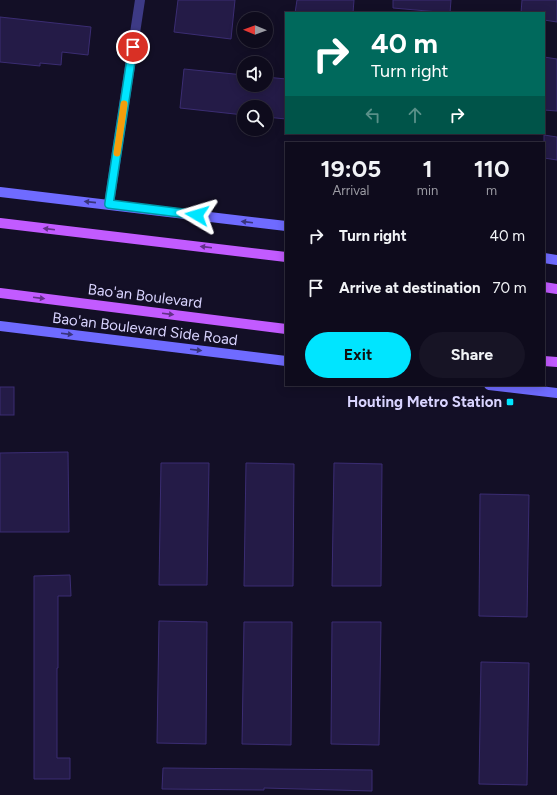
<!DOCTYPE html>
<style>
body{margin:0;font-family:Figtree,sans-serif;background:#171425;color:#f1f3f6;height:100vh;display:flex;flex-direction:column;font-size:15px;white-space:nowrap}
*{box-sizing:border-box;margin:0}
p{font-size:13px;color:#9b9ba3}
.icon{flex:none;width:22px;height:22px;fill:none;stroke:currentColor;stroke-width:2;stroke-linecap:round;stroke-linejoin:round}
.map{position:relative;flex:1;overflow:hidden}
.sheet{position:absolute;left:285px;top:142px;width:260px;height:244px;display:flex;flex-direction:column;background:#0e0b1c;border-radius:0px;box-shadow:0 2px 10px #0003,0 0 0 1px #2e2b3b}
.sheet>*{flex:none}
.guide{position:absolute;left:285px;top:12px;width:260px;height:122px;border-radius:0px;box-shadow:0 2px 10px #0003,0 0 0 1px #2e2b3b;background:#00695c;color:#fff;overflow:hidden}
.needle{width:26px;rotate:271deg}
.fabs{position:absolute;left:237px;top:12px;display:grid;gap:8px}
.fabs a{display:grid;place-items:center;width:36px;height:36px;border-radius:50%;background:#0e0b1c;box-shadow:0 2px 10px #0003,0 0 0 1px #2e2b3b;font-size:20px}
.pin{position:absolute;display:grid;place-items:center;width:34px;height:34px;color:#fff;margin:-17px;border:2px solid #fff;border-radius:50%;box-shadow:0 1px 4px #0007}
.me{position:absolute;width:44px;margin:-22px;rotate:277deg;stroke-linejoin:round;filter:drop-shadow(0 0 3px #0008)}
.turn{display:flex;align-items:center;gap:14px;height:84px;padding:0 20px;font-size:18px}
.turn .icon{width:52px;height:52px;stroke-width:2.5}
.turn b{display:block;font-size:28px;line-height:34px}
.lanes{display:flex;align-items:center;height:38px;padding:0 20px;background:#0003;justify-content:center;gap:20px;direction:ltr}
.lanes .off{opacity:.35}
.eta{display:flex;justify-content:space-evenly;align-items:center;height:68px;text-align:center}
.eta b{font-size:24px;font-weight:700;line-height:28px}
.cta{display:flex;gap:8px;margin-top:auto;padding:8px 20px}
.cta a{flex:1;height:46px;border-radius:24px;background:#00e5ff;color:#111;font-size:16px;font-weight:700;line-height:46px;text-align:center}
.cta a+a{background:#171425;color:#f1f3f6}
ul{padding:0;list-style:none}
li{display:flex;align-items:center;gap:12px;height:52px;padding:0 20px}
li div{flex:1}
li b{display:block;font-size:15px}
li em{font-style:normal}
.map>svg:first-child{display:block}
</style>
<div class="map">
<svg width="557" height="795" viewBox="0 0 557 795">
<rect width="100%" height="100%" fill="#130f26"/>
<g fill="#241b47" stroke="#3b2d73">
<polygon points="178,0 235,0 231,39 174,32"/>
<polygon points="297,0 354,0 353,13 295,13"/>
<polygon points="393,0 451,0 450,13 393,8"/>
<polygon points="522,0 557,0 557,22 544,20 544,13 521,13"/>
<polygon points="0,17 91,27 88,55 62,52 61,65 40,63 40,66 0,62"/>
<polygon points="544,57 557,59 557,111 544,110"/>
<polygon points="184,69 244,75 244,85 266,85 266,77 286,79 286,119 266,117 266,107 244,107 244,115 180,108"/>
<polygon points="544,135 557,137 557,160 544,158"/>
<rect x="0" y="387" width="14" height="28"/>
<polygon points="68,452 69,532 0,532 0,453"/>
<polygon points="161,463 209,463 207,585 159,585"/>
<polygon points="246,463 294,464 293,586 244,586"/>
<polygon points="334,463 382,464 381,586 332,586"/>
<polygon points="480,494 529,495 527,617 479,616"/>
<polygon points="70,575 71,596 58,596 58,668 57,668 57,758 70,758 70,779 34,779 34,576"/>
<polygon points="159,621 207,622 206,744 157,743"/>
<polygon points="244,622 292,622 291,745 242,744"/>
<polygon points="332,622 381,622 379,745 331,744"/>
<polygon points="481,662 529,663 527,785 479,784"/>
<polygon points="163,768 372,770 372,791 264,788 264,790 162,789"/>
</g>
<g fill="none" stroke-linecap="round" stroke-linejoin="round">
<polyline stroke="#3d3a85" stroke-width="10" points="109,204 140,0"/>
<g stroke="#6f6bff" stroke-width="10">
<polyline points="0,192 286,226"/>
<polyline points="544,258 557,260"/>
<polyline points="0,326 286,361"/>
<polyline points="489,385 557,393"/>
</g>
<g stroke="#c25bff" stroke-width="10">
<polyline points="0,223 286,257"/>
<polyline points="544,287 557,289"/>
<polyline points="0,293 286,329"/>
<polyline points="544,361 557,362"/>
</g>
</g>
<defs><path id="oneway-solid" d="M-6-.8H1V-3.2L6.5 0L1 3.2V.8H-6Z"/></defs>
<g fill="#38347d">
<use href="#oneway-solid" transform="translate(90 202) rotate(-174)"/>
<use href="#oneway-solid" transform="translate(247 222) rotate(-173)"/>
<use href="#oneway-solid" transform="translate(67 334) rotate(7)"/>
<use href="#oneway-solid" transform="translate(196 350) rotate(7)"/>
</g>
<g fill="#623188">
<use href="#oneway-solid" transform="translate(49 229) rotate(-173)"/>
<use href="#oneway-solid" transform="translate(206 247) rotate(-173)"/>
<use href="#oneway-solid" transform="translate(39 298) rotate(7)"/>
<use href="#oneway-solid" transform="translate(168 314) rotate(7)"/>
</g>
<g fill="none" stroke-linecap="round" stroke-linejoin="round">
<defs>
<polyline id="route" points="133,47 109,204 197,215"/>
</defs>
<use href="#route" stroke="#0095a6" stroke-width="10"/>
<use href="#route" stroke="#00e5ff" stroke-width="7"/>
<polyline stroke="#f59e0b" stroke-width="7" points="117,153 124,104"/>
</g>
<rect fill="#00e5ff" stroke="#130f26" stroke-width="1.5" x="506" y="398" width="8" height="8" rx="2"/>
<g text-anchor="middle" stroke-width="4" stroke-linejoin="round" paint-order="stroke">
<g font-size="15" fill="#d9d4ff" stroke="#130f26">
<text transform="translate(145 296) rotate(7)" y="5">Bao'an Boulevard</text>
<text transform="translate(145 329) rotate(7)" y="5">Bao'an Boulevard Side Road</text>
</g>
<g font-size="15" font-weight="bold" fill="#d9d4ff" stroke="#130f26" text-anchor="end">
<text x="502" y="407">Houting Metro Station</text>
</g>
</g>
</svg>
<div class="fabs">
<a><svg class="needle" viewBox="-14 -14 28 28"><path d="M0-13l5 13h-10z" fill="#e53935"/><path d="M0 13l5-13h-10z" fill="#9b9ba3"/></svg></a>
<a><svg class="icon" aria-label="sound" viewBox="0 0 24 24"><path d="M4 9h4l5-4v14l-5-4H4zM17 9q2 3 0 6"/></svg></a>
<a><svg class="icon" aria-label="search" viewBox="0 0 24 24"><circle cx="10" cy="10" r="6"/><path d="M15 15l6 6"/></svg></a>
</div>
<div class="pin" style="left:133px;top:47px;background:#d93025"><svg class="icon" aria-label="arrive" viewBox="0 0 24 24"><path d="M6 21V4h12l-3 4 3 4H6"/></svg></div>
<svg class="me" style="left:197px;top:215px" viewBox="-20 -20 40 40"><path d="M0-17L14 15 0 8-14 15z" fill="#00e5ff" stroke="#fff" stroke-width="4"/></svg>
<div class="guide">
<div class="turn"><svg class="icon" aria-label="right" viewBox="0 0 24 24"><path d="M7 20v-9h11M14 6l5 5-5 5"/></svg><div><b>40 m</b>Turn right</div></div>
<div class="lanes"><svg class="icon off" aria-label="left" viewBox="0 0 24 24"><path d="M17 20v-9H6M10 6l-5 5 5 5"/></svg><svg class="icon off" aria-label="ahead" viewBox="0 0 24 24"><path d="M12 20V5M6 11l6-6 6 6"/></svg><svg class="icon" aria-label="right" viewBox="0 0 24 24"><path d="M7 20v-9h11M14 6l5 5-5 5"/></svg></div>
</div>
<section class="sheet">
<div class="eta">
<div><b>19:05</b><p>Arrival</p></div>
<div><b>1</b><p>min</p></div>
<div><b>110</b><p>m</p></div>
</div>
<ul>
<li><svg class="icon" aria-label="right" viewBox="0 0 24 24"><path d="M7 20v-9h11M14 6l5 5-5 5"/></svg><div><b>Turn right</b></div><em>40 m</em></li>
<li><svg class="icon" aria-label="arrive" viewBox="0 0 24 24"><path d="M6 21V4h12l-3 4 3 4H6"/></svg><div><b>Arrive at destination</b></div><em>70 m</em></li>
</ul>
<div class="cta"><a>Exit</a><a>Share</a></div>
</section>
</div>
